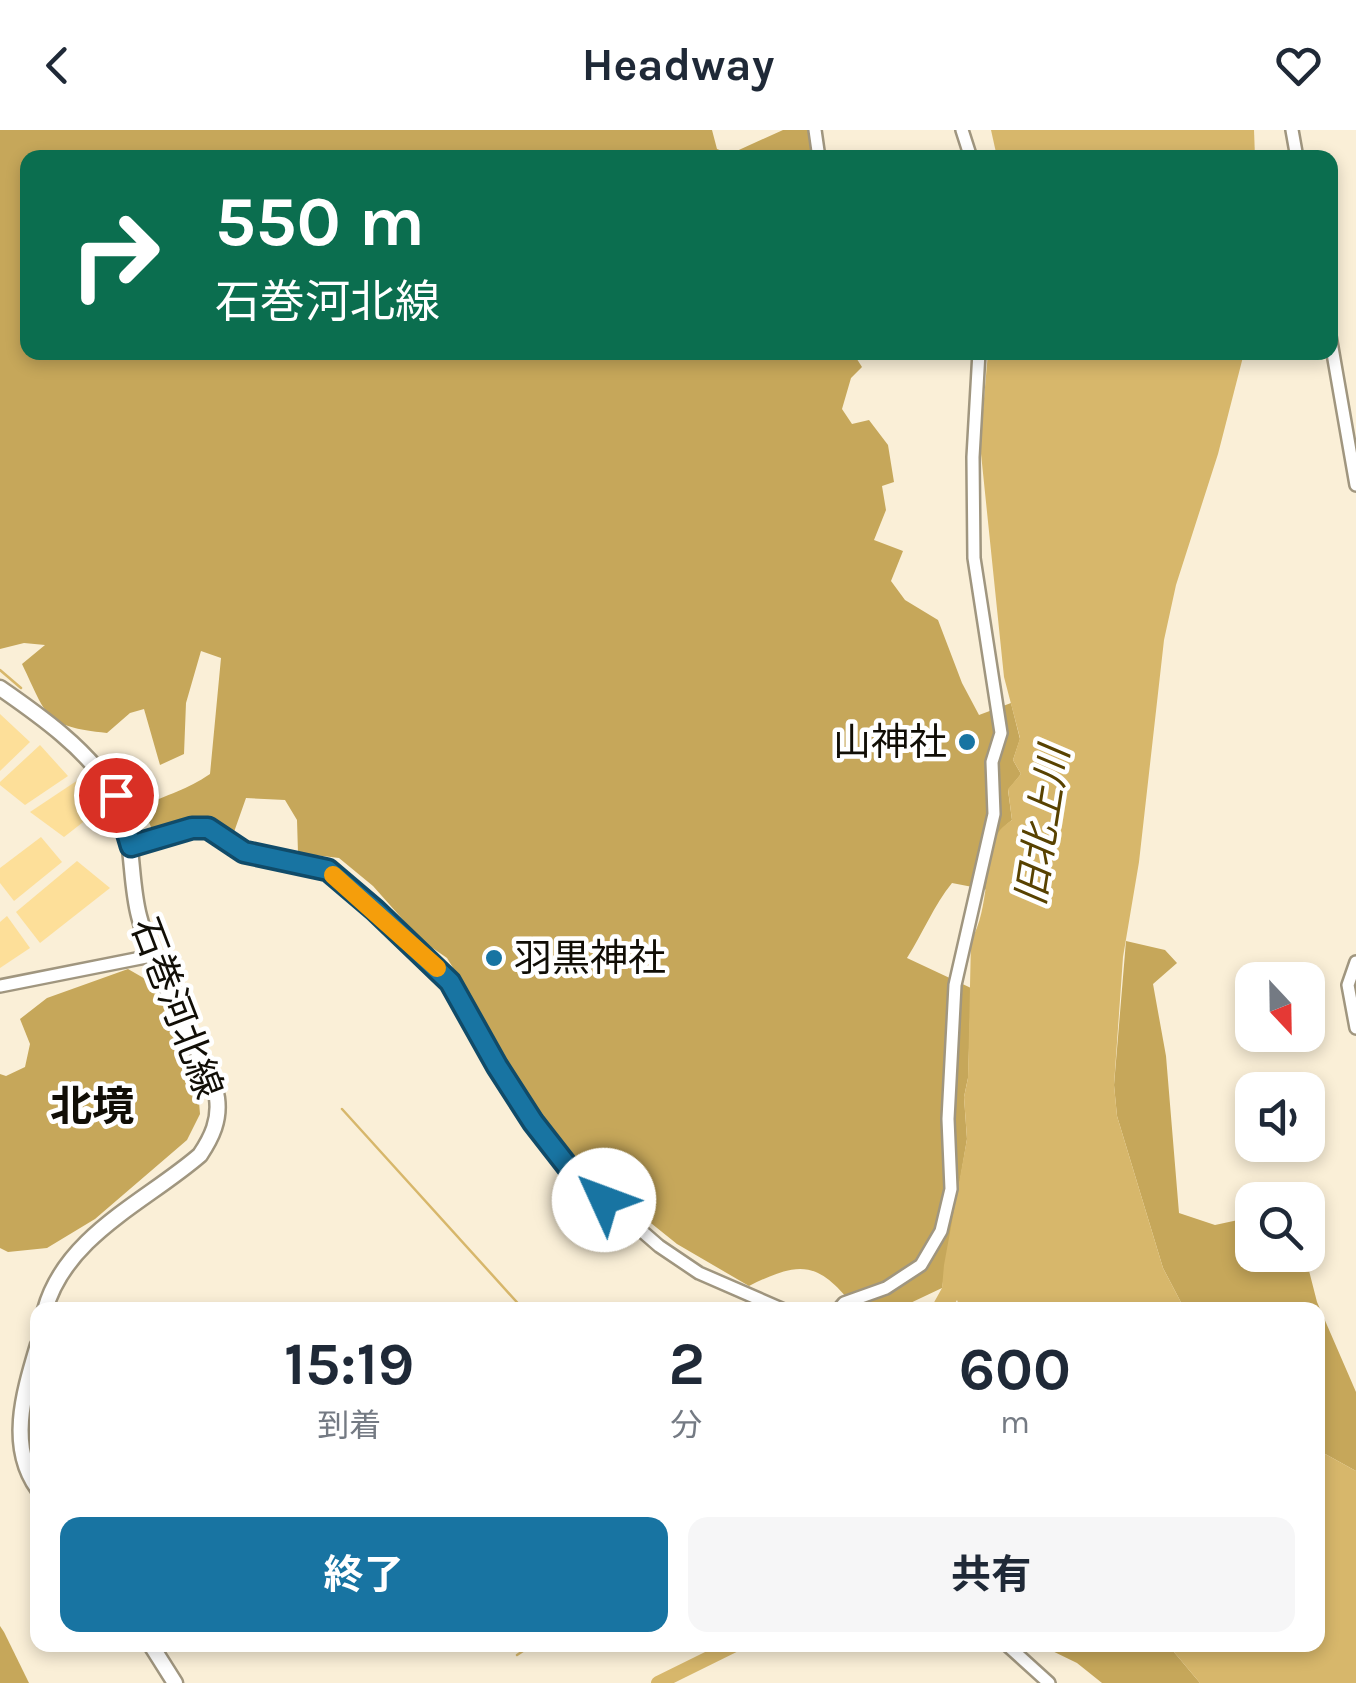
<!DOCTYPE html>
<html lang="ja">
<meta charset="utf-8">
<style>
body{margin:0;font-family:Karla,"Noto Sans JP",sans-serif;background:#f6f6f7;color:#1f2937;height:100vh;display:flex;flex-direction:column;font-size:38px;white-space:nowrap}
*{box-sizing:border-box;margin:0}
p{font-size:32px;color:#747a83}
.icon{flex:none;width:55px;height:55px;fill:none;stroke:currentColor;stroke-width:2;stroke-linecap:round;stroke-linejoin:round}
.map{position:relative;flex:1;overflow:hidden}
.side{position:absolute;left:30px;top:1172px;width:1295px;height:350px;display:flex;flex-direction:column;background:#fff;border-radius:20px;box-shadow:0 5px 15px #0003}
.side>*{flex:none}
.banner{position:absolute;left:20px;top:20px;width:1318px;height:210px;border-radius:20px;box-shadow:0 5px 15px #0003;background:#0b6e4f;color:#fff;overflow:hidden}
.needle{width:65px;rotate:158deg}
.fabs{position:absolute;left:1235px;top:832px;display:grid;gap:20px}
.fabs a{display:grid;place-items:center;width:90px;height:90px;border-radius:20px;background:#fff;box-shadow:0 5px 15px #0003;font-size:50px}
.pin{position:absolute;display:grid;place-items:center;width:85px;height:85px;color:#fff;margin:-42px;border:5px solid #fff;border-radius:50%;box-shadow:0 2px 10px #0007}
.me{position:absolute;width:110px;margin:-55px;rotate:313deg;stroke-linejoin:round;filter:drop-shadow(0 0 8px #0008)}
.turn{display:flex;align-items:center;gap:35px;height:210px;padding:0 30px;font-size:45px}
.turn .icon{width:130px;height:130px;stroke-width:2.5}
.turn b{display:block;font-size:70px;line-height:85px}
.eta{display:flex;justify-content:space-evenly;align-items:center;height:170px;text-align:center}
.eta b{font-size:60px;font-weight:700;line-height:70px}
.primary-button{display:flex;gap:20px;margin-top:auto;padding:20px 30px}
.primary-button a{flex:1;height:115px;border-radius:20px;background:#1874a2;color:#fff;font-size:40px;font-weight:700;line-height:115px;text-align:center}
.primary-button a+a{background:#f6f6f7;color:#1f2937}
header{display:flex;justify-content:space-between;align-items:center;height:130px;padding:0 30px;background:#fff;font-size:45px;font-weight:700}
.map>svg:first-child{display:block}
</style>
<header><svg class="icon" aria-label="back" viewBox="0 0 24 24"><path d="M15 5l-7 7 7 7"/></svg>Headway<svg class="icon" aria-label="heart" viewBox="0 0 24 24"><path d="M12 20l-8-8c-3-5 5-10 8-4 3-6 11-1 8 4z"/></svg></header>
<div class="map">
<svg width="1356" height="1553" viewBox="0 0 1356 1553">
<rect width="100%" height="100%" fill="#faefd7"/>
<g fill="#fddf99">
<polygon points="0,584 30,612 0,641"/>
<polygon points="40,615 68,646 25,675 0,655 0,652"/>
<polygon points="81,648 105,675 64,707 30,682"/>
<polygon points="41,707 62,732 14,771 0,753 0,738"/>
<polygon points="77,731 110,758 40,813 16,782"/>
<polygon points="7,786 30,818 0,838 0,792"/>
</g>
<g fill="#c6a75a">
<path d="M0 0H712L717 19 730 24 783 0H807L822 27 28 28V222L853 223 862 237 851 248 842 279 852 294 869 290 888 315 894 352 882 356 886 380 874 410 903 421 891 451 905 470 938 490 962 553 979 585 1011 573 1020 609 1013 630 1021 644 1008 660 1012 690C988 709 991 732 988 760L952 753C934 775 923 803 907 828L971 858 968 948 964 967 967 1009 942 1158 904 1176 857 1180C819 1132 803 1129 749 1156L677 1114 616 1065 551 1004 502 933 471 867 447 828 421 810 373 756 339 728 298 723 297 690 285 670 246 668 234 702C202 688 186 689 152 700L143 676C168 664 187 660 210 644L221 528 201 521 186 573 184 624 160 635 144 579 130 583 107 603C44 596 48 588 22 534L45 515 24 513 0 519Z"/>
<polygon points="1126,811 1165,820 1177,833 1153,854 1166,926 1179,1083 1215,1095 1252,1087 1252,1125 1305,1125 1317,1172 1356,1262 1356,1341 1318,1320 1318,1180 1185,1180 1163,1138 1117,986 1114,955"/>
<polygon points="128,839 154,854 197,947 200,984 187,1010 95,1089 47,1118 8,1122 0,1118 0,944 6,946 25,937 30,914 20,889 47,868"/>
<polygon points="0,1496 4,1502 29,1553 0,1553"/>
<polygon points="1040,1515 1168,1515 1200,1553 1102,1553 1077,1533"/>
</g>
<g fill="#d7b76b">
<polygon points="991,0 1254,0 1255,27 997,27"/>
<path d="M988 223H1244L1218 324 1176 455 1164 510 1139 732 1123 827 1114 955 1117 986 1163 1138 1185 1180H961L957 1170 951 1180H925L932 1176 942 1158 944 1135 967 1009 964 967 968 948 971 810C990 781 984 720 1000 700 1003 696 1008 693 1012 690L1008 659 1021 644 1013 630 1020 608 1004 547 980 314Z"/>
<polygon points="1318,1320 1356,1341 1356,1553 1200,1553 1168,1515 1318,1515"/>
</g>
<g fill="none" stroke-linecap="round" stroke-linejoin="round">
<g stroke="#d7b76b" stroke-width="2.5">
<polyline points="0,540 21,558"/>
<polyline points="342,979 524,1180"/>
<polyline points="517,1525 532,1515"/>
</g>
<polyline stroke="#d7b76b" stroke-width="14" points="658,1553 735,1515"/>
<defs>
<g id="minor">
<polyline points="815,0 819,28"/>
<polyline points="962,0 971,28"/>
<polyline points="1292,0 1297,28"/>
<polyline points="1330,206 1356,355"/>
<polyline points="131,716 192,698 207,699 244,723 328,740 375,779 450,852 517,968 568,1037 659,1116 699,1143 784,1180"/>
<polyline points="1356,832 1348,855 1356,898"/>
<polyline points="0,856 151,826"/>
<polyline points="838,1180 844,1173 886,1158 921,1135 941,1101 951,1059 948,989 955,855 994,684 992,632 1001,603 974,428 973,327 979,222"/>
<polyline points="1007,1515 1049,1553"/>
</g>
<g id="major">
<path d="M0 558C39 585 87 619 112 660 136 699 128 744 139 786 150 831 173 871 193 912 201 929 214 949 217 968 220 990 212 1007 200 1025 147 1071 65 1106 45 1180"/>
<path d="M38 1215C24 1262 7 1316 38 1359"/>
<polyline points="151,1515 175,1553"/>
</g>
</defs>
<use href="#minor" stroke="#a0967f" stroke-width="16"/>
<use href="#major" stroke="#a0967f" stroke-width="19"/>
<use href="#minor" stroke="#fff" stroke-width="11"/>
<use href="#major" stroke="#fff" stroke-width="14"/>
</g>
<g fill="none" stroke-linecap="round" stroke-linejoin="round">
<defs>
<polyline id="route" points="116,665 131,716 192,698 208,698 244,722 328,740 375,780 450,852 497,936 533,992 568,1037 604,1070"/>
</defs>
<use href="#route" stroke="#104b69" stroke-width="25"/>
<use href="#route" stroke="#1874a2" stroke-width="18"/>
<polyline stroke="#f59e0b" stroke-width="18" points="333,745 437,838"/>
</g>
<g fill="#1874a2" stroke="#fff" stroke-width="4">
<circle cx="967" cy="612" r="10"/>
<circle cx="494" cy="828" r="10"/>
</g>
<g text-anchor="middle" stroke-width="9" stroke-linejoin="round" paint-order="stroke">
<g font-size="38" fill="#110e06" stroke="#fff" text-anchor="end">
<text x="947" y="625">山神社</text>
<text x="514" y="841" text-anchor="start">羽黒神社</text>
</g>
<g font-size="38" fill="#110e06" stroke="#fff">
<text transform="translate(177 878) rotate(69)" y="13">石巻河北線</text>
</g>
<g font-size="40" font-style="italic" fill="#584201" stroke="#fff">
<text transform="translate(1042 696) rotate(-81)" y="14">旧北上川</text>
</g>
<g font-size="42" font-weight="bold" fill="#110e06" stroke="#fff">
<text x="92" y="991">北境</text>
</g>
</g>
</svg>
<div class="fabs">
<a><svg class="needle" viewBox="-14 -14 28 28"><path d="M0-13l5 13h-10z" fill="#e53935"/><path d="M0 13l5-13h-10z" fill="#747a83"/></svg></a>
<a><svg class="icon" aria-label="sound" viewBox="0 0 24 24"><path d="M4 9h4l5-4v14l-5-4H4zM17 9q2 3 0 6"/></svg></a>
<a><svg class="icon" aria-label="search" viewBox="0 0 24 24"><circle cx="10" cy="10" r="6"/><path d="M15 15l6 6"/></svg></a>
</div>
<div class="pin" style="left:116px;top:665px;background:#d93025"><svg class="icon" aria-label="arrive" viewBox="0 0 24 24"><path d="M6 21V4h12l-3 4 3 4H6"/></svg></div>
<svg class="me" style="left:604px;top:1070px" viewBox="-20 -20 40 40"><circle r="19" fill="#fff"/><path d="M0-13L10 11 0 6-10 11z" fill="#1874a2"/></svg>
<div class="banner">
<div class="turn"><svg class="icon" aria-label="right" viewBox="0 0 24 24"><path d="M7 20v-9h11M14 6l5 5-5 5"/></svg><div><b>550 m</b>石巻河北線</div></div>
</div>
<section class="side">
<div class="eta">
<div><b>15:19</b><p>到着</p></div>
<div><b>2</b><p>分</p></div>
<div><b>600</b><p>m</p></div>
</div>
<div class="primary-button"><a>終了</a><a>共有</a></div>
</section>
</div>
